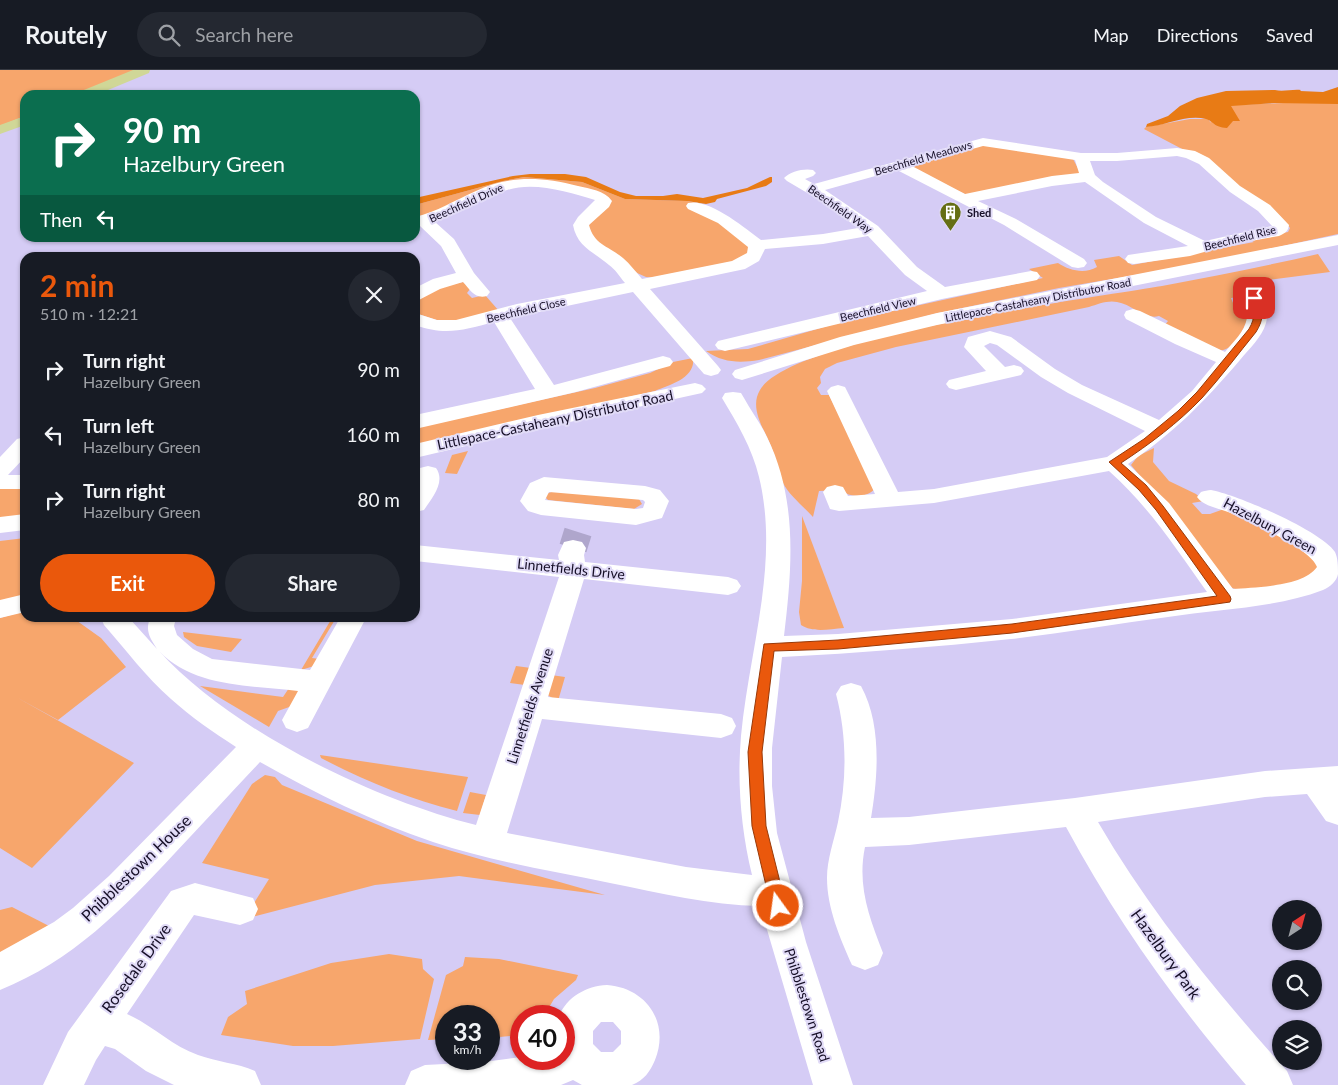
<!DOCTYPE html>
<meta charset="utf-8">
<style>
body{margin:0;font-family:Lato,sans-serif;background:#242831;color:#f1f3f6;height:100vh;display:flex;flex-direction:column;font-size:19px;white-space:nowrap}
*{box-sizing:border-box;margin:0}
p{font-size:16px;color:#9ea1a6}
.icon{flex:none;width:28px;height:28px;fill:none;stroke:currentColor;stroke-width:2;stroke-linecap:round;stroke-linejoin:round}
.map{position:relative;flex:1;overflow:hidden}
.details{position:absolute;left:20px;top:182px;width:400px;height:370px;display:flex;flex-direction:column;background:#171b24;border-radius:15px;box-shadow:0 1px 4px #0004}
.details>*{flex:none}
.top-card{position:absolute;left:20px;top:20px;width:400px;height:152px;border-radius:15px;box-shadow:0 1px 4px #0004;background:#0b6e4f;color:#fff;overflow:hidden}
.needle{width:32px;rotate:36deg}
.fabs{position:absolute;left:1272px;top:830px;display:grid;gap:10px}
.fabs a{display:grid;place-items:center;width:50px;height:50px;border-radius:50%;background:#171b24;box-shadow:0 1px 4px #0004;font-size:25px}
.speed{position:absolute;left:435px;top:935px;display:flex;gap:10px;font-size:25px;font-weight:700;text-align:center}
.speed>*{display:grid;place-content:center;width:65px;height:65px;border-radius:50%;background:#171b24;box-shadow:0 1px 4px #0004;line-height:1}
.speed small{font-size:12px;font-weight:400}
.speed .limit{border:8px solid #d22;background:#fff;color:#111}
.pin{position:absolute;display:grid;place-items:center;width:42px;height:42px;color:#fff;margin:-21px;border-radius:10px;box-shadow:0 2px 8px #0006}
.me{position:absolute;width:55px;margin:-28px;rotate:346deg;stroke-linejoin:round;filter:drop-shadow(0 0 4px #0008)}
.turn{display:flex;align-items:center;gap:18px;height:105px;padding:0 20px;font-size:22px}
.turn .icon{width:65px;height:65px;stroke-width:2.5}
.turn b{display:block;font-size:35px;line-height:42px}
.then{display:flex;align-items:center;height:48px;padding:0 20px;background:#0003;gap:10px;font-size:19px}
.round{display:grid;place-items:center;flex:none;width:52px;height:52px;border-radius:26px;background:#242831}
.headline{display:flex;align-items:center;justify-content:space-between;height:85px;padding:0 20px}
h1{font-size:30px;font-weight:700;line-height:38px;color:#ea580c}
.primary-button{display:flex;gap:10px;margin-top:auto;padding:10px 20px}
.primary-button a{flex:1;height:58px;border-radius:30px;background:#ea580c;color:#fff;font-size:20px;font-weight:700;line-height:58px;text-align:center}
.primary-button a+a{background:#242831;color:#f1f3f6}
ul{padding:0;list-style:none}
li{display:flex;align-items:center;gap:15px;height:65px;padding:0 20px}
li div{flex:1}
li b{display:block;font-size:19px}
li em{font-style:normal}
header{display:flex;align-items:center;gap:30px;box-sizing:border-box;height:70px;padding:0 25px;background:#171b24;border-bottom:1px solid #363941}
header strong{font-size:24px}
nav{display:flex;gap:28px;margin-inline-start:auto;font-size:18px}
.search{width:350px;height:45px;background:#242831;display:flex;align-items:center;gap:12px;box-sizing:border-box;padding:0 18px;border-radius:28px;color:#9ea1a6;font-size:19px}
.map>svg:first-child{display:block}
</style>
<header>
<strong>Routely</strong>
<div class="search"><svg class="icon" aria-label="search" viewBox="0 0 24 24"><circle cx="10" cy="10" r="6"/><path d="M15 15l6 6"/></svg>Search here</div>
<nav><a>Map</a><a>Directions</a><a>Saved</a></nav>
</header>
<div class="map">
<svg width="1338" height="1015" viewBox="0 0 1338 1015">
<rect width="100%" height="100%" fill="#d5ccf5"/>
<g fill="#f7a66c">
<polygon points="0,0 135,0 74,25 25,25 25,46 0,56"/>
<path d="M1338 31V164L1200 194 1059 218 938 243 759 290C740 293 723 293 706 281L748 279 838 253 1043 208 1029 199 1058 193C1070 201 1085 204 1097 197L1094 190 1119 186 1132 195 1254 172 1249 169 1288 162 1290 158 1279 145 1184 80 1144 59 1146 57 1190 49H1208L1211 53 1204 36Z"/>
<polygon points="982,75 1073,89 1081,104 967,125 910,98 913,93"/>
<polygon points="524,107 582,112 625,129 687,131 702,134 686,135 717,149 749,177 749,182 741,191 659,208 646,207 637,203 596,173 588,156 610,130 529,111 415,149 415,135 503,111"/>
<path d="M1318 184 1330 202 1245 213 1248 220H1243L1244 226 1231 228 1233 233 1251 240C1245 255 1238 279 1219 281L1164 256 1168 251 1159 246C1144 250 1132 234 1117 232 1108 230 1098 234 1089 237L896 277 837 293 825 299 820 307 821 313 817 318 821 325H829L875 419C866 428 850 428 841 420L819 421 813 447C803 436 789 425 783 413 777 402 776 388 771 376 764 359 749 338 760 320 791 267 1093 228 1162 216 1214 206 1266 196 1318 184Z"/>
<polygon points="463,212 467,213 470,219 467,223 472,228 485,225 499,241 449,254 418,244 418,231 433,218"/>
<path d="M693 288C696 308 670 315 655 321L415 375V358L595 318 650 303 673 292Z"/>
<path d="M1154 378 1153 392 1169 411 1196 424 1204 431 1192 433 1202 444H1210L1224 439 1300 475 1319 497C1316 500 1313 504 1310 506 1295 517 1249 524 1232 518L1131 395 1138 386Z"/>
<polygon points="468,381 457,404 445,403 452,385"/>
<polygon points="0,416 25,417 25,446 0,448"/>
<polygon points="554,421 639,429 642,434 634,439 548,430 545,427 546,424"/>
<path d="M802 446 844 558C829 559 813 563 801 555L799 542 802 511Z"/>
<polygon points="25,468 25,527 0,533 0,471"/>
<polygon points="25,541 25,548 73,548 101,568 126,597 58,650 16,627 134,693 32,798 0,778 0,548"/>
<polygon points="332,548 336,548 312,588 320,589 314,596 301,600"/>
<polygon points="183,562 242,569 231,582 197,576 184,567"/>
<polygon points="516,596 531,598 525,615 510,613"/>
<polygon points="551,605 565,607 558,631 547,625"/>
<polygon points="291,615 299,621 292,636 278,641 269,657 200,616 283,627"/>
<path d="M320 685 468 707 457 741C409 729 365 711 321 688Z"/>
<polygon points="265,705 275,707 282,715 417,771 605,825 459,806 375,815 244,849 269,809 202,793 252,714"/>
<polygon points="470,722 486,725 480,745 463,743"/>
<polygon points="12,837 51,857 0,886 0,840"/>
<polygon points="389,884 422,889 423,899 434,909 420,969 333,976 293,976 221,965 228,947 247,934 245,921 331,893"/>
<polygon points="465,887 499,889 578,905 576,910 554,929 544,946 521,946 521,965 489,968 489,946 446,946 446,969 428,970 446,905 463,896"/>
</g>
<g fill="#e87b15">
<path d="M1338 17V34L1274 33 1231 36 1240 51H1233L1227 58C1213 57 1215 52 1206 49 1186 44 1165 56 1146 57L1147 54 1168 46 1180 36 1197 28 1226 21 1275 20C1283 22 1292 19 1301 20L1300 21 1323 22Z"/>
<polygon points="530,104 565,104 586,107 620,122 636,126 663,126 677,124 703,128 747,118 770,107 772,107 772,112 766,116 717,129 715,132 706,134 687,131 625,129 582,112 524,107 503,111 415,135 415,128 513,106"/>
</g>
<g fill="none" stroke-linecap="round" stroke-linejoin="round">
<polyline stroke="#afa6cc" stroke-width="28" stroke-dasharray="28 14" stroke-linecap="butt" points="573,478 578,462"/>
<g fill="#fff" fill-rule="evenodd">
<path d="M983 68 1081 83H1117L1177 78 1195 81 1209 88 1240 116 1270 135 1289 155C1288 162 1285 163 1279 166L1229 175 1190 186 1134 194 1128 193 1125 189 1128 185 1188 176 1144 153 1085 112 1052 116 978 131 1016 149 1084 189 1087 193 1084 197 1078 198 1072 197 1004 155 897 100 825 120 878 156 917 197 945 217 1031 201 1037 202 1040 206 1037 210 942 229 725 281 718 279 715 275 718 271 927 221 905 205 868 166 823 174 765 179 759 191 745 199 650 219 718 296 721 300 718 304 711 306 704 304 633 222 510 248 554 315 663 286 670 288 673 292 670 296 576 322 415 359V345L535 319 494 252C464 260 445 266 415 255V243L437 250H456L517 234 625 213C620 207 615 199 609 195 594 182 577 177 573 155L578 147 595 130C569 122 534 111 507 120 482 128 460 143 435 152L454 169 474 203 490 222 487 226C475 229 471 221 463 212L440 219 415 232V218L433 209 456 203 441 176 420 156 415 157V147C437 142 455 130 476 121 510 105 542 107 578 116 590 119 604 120 612 131L609 137 589 155C594 175 609 176 623 188 630 194 636 202 642 209L732 191 747 183 748 177 718 153 688 139 686 136 688 133C709 128 745 158 761 170L823 164 858 158 826 134 787 111 784 108C790 101 805 98 813 100L816 103 813 106 805 109 814 114ZM983 76 1075 90 1079 103 1052 106 965 124 912 96ZM1177 86 1186 88 1199 94 1230 122 1258 141 1272 156 1205 171 1156 147 1103 112 1095 105 1090 91H1117Z"/>
<polygon points="1338,165 1338,175 937,255 854,275 742,310 735,308 732,304 735,300 840,267 937,243"/>
<path d="M1252 218 1259 220C1264 229 1269 242 1266 253 1262 267 1249 279 1240 290 1203 333 1175 362 1128 394L1169 433 1233 519C1255 517 1303 517 1317 497 1312 479 1247 450 1228 442 1218 438 1203 436 1197 427L1201 422C1204 421 1208 420 1211 420 1238 425 1321 461 1335 482 1338 488 1338 497 1338 504 1337 511 1330 517 1323 520 1276 538 1218 539 1168 547 1116 554 1063 563 1011 569 935 577 858 583 782 587L772 678V716L777 763 806 872 853 1015H813L760 836C710 835 660 823 610 813 551 801 490 791 433 772 373 752 315 723 260 692 232 722 203 753 175 783 123 839 72 891 0 920V882L54 852 73 838 109 806 236 677C213 662 191 647 171 629 146 607 126 580 104 555L101 548H129L157 579C150 568 145 561 150 548H176L174 556 177 565 193 579 212 589 310 600 340 548H366L308 658 297 662 286 658 282 650 298 621C251 615 194 618 159 581 232 661 372 729 476 755L559 507 415 491V475L559 490 558 485 564 472 573 470 582 472 586 478 584 485 585 492 728 507 737 510 741 516 737 522 728 525 584 509 548 627 721 644 732 648 736 656 732 664 721 668 542 649 507 763 686 797 752 805C741 760 737 712 741 666 749 580 780 493 759 407 752 378 737 353 722 328L725 323 733 322 741 323 744 328C751 341 761 354 767 367 798 430 792 499 784 566L838 564 1012 549 1207 522C1175 477 1150 438 1109 401L934 433 839 441 830 439 823 422 827 417 835 415 843 417 848 426 875 424 827 321 831 317 838 315 845 317 898 422 934 419 1107 387 1145 361 1068 323 1041 307 997 275 990 273 984 276 1005 297 1014 295 1021 297 1024 301 1021 305 956 320 949 318 946 314 949 310 986 301 964 277 968 267 990 261 1011 267 1055 299 1082 315 1159 350 1192 321 1216 292 1175 274 1126 249 1124 245 1126 241 1133 239 1140 241 1225 282C1244 260 1253 253 1243 224L1245 220Z"/>
<polygon points="695,313 702,315 706,319 702,323 538,359 415,388 415,374 538,345"/>
<polygon points="25,367 25,387 8,405 25,405 25,419 0,419 0,387 17,369"/>
<path d="M428 396 436 398C446 412 432 428 424 440L415 442 416 403 420 398Z"/>
<path d="M544 407 645 416 660 420 669 431 662 448 636 455 541 445 528 441 520 431 530 413ZM549 422 643 430 645 432 643 438 636 439 545 430Z"/>
<polygon points="25,444 25,460 0,463 0,447"/>
<polygon points="25,524 25,542 0,548 0,530"/>
<path d="M851 613 861 616C882 654 878 707 871 748L909 747 1075 728 1265 701 1338 696V755L1326 751 1307 724 1265 727 1098 752C1151 843 1217 923 1287 1001L1293 1015H1246C1177 935 1116 850 1066 757L909 775 865 777C857 815 869 847 883 883L878 895 865 900 852 895C840 868 827 838 827 808 827 789 834 771 838 752 847 709 847 666 836 624L841 616Z"/>
<path d="M195 813 253 828 258 839 253 850 240 855 194 845 127 944C152 955 172 976 198 985 217 992 237 993 255 1001L261 1015H174L146 1001 115 979 105 976 96 990 84 1015H43L68 962 171 821Z"/>
<path d="M607 915C647 918 670 953 655 990 650 1002 644 1010 632 1015H582L573 1010 561 1015H405L411 1001 425 995 484 992 521 987V989H564V946H559C567 927 586 916 607 915ZM601 952H613L621 961V974L613 982H601L593 974V961Z"/>
</g>
<g fill="#d0d797" fill-rule="evenodd">
<polygon points="133,0 150,0 149,3 96,25 77,25 79,22"/>
<polygon points="25,46 25,55 0,64 0,55"/>
</g>
</g>
<path fill="#ea580c" stroke="#983908" d="M1251 226H1257C1264 240 1264 249 1256 262 1238 284 1221 307 1202 328 1178 353 1150 374 1121 393L1146 415 1163 436 1230 526 1231 529 1230 532 1012 563 838 579 774 581 762 682 766 756 786 836 783 841 778 843 772 841 752 756 748 682 764 574 838 570 1012 554 1217 526 1156 440 1139 420 1109 392 1144 369 1178 341 1197 322 1249 259C1256 247 1254 240 1250 228Z"/>
<defs>
<symbol id="building-pin" viewBox="-11 -11 22 30"><path d="M0 17L-7.5 6A9.5 9.5 0 1 1 7.5 6Z" fill="#656e14" stroke="#e1dbf7"/><path d="M-4-6H4V6H1V3H-1V6H-4ZM-2.5-4.3h1.7v1.8h-1.7ZM.8-4.3h1.7v1.8H.8ZM-2.5-1h1.7V.8h-1.7ZM.8-1h1.7V.8H.8Z" fill="#fff"/></symbol>
</defs>
<g fill-rule="evenodd">
<use href="#building-pin" x="938" y="130" width="25" height="34"/>
</g>
<g text-anchor="middle" stroke-width="4" stroke-linejoin="round" paint-order="stroke">
<g font-size="11" fill="#160f27" stroke="#e1dbf7">
<text transform="translate(923 88) rotate(-16)" y="4">Beechfield Meadows</text>
<text transform="translate(466 133) rotate(-24)" y="4">Beechfield Drive</text>
<text transform="translate(840 139) rotate(35)" y="4">Beechfield Way</text>
<text transform="translate(1240 168) rotate(-14)" y="4">Beechfield Rise</text>
<text transform="translate(1038 230) rotate(-11)" y="4">Littlepace-Castaheany Distributor Road</text>
<text transform="translate(878 239) rotate(-13)" y="4">Beechfield View</text>
<text transform="translate(526 240) rotate(-13)" y="4">Beechfield Close</text>
</g>
<g font-size="11" font-weight="bold" fill="#160f27" stroke="#e1dbf7" text-anchor="start">
<text x="967" y="147">Shed</text>
</g>
<g font-size="14" fill="#160f27" stroke="#e1dbf7">
<text transform="translate(555 350) rotate(-12)" y="5">Littlepace-Castaheany Distributor Road</text>
<text transform="translate(1270 456) rotate(28)" y="5">Hazelbury Green</text>
<text transform="translate(571 499) rotate(6)" y="5">Linnetfields Drive</text>
<text transform="translate(530 636) rotate(-72)" y="5">Linnetfields Avenue</text>
<text transform="translate(807 935) rotate(72)" y="5">Phibblestown Road</text>
</g>
<g font-size="16" fill="#160f27" stroke="#e1dbf7">
<text transform="translate(136 798) rotate(-44)" y="6">Phibblestown House</text>
<text transform="translate(1166 884) rotate(54)" y="6">Hazelbury Park</text>
<text transform="translate(136 898) rotate(-54)" y="6">Rosedale Drive</text>
</g>
</g>
</svg>
<div class="fabs">
<a><svg class="needle" viewBox="-14 -14 28 28"><path d="M0-13l5 13h-10z" fill="#e53935"/><path d="M0 13l5-13h-10z" fill="#9ea1a6"/></svg></a>
<a><svg class="icon" aria-label="search" viewBox="0 0 24 24"><circle cx="10" cy="10" r="6"/><path d="M15 15l6 6"/></svg></a>
<a><svg class="icon" aria-label="layers" viewBox="0 0 24 24"><path d="M12 4l9 5-9 5-9-5zM3 14l9 5 9-5"/></svg></a>
</div>
<div class="speed"><div>33<small>km/h</small></div><div class="limit">40</div></div>
<div class="pin" style="left:1254px;top:228px;background:#d93025"><svg class="icon" aria-label="arrive" viewBox="0 0 24 24"><path d="M6 21V4h12l-3 4 3 4H6"/></svg></div>
<svg class="me" style="left:778px;top:836px" viewBox="-20 -20 40 40"><circle r="17" fill="#ea580c" stroke="#fff" stroke-width="3"/><path d="M0-11L8 9 0 5-8 9z" fill="#fff"/></svg>
<div class="top-card">
<div class="turn"><svg class="icon" aria-label="right" viewBox="0 0 24 24"><path d="M7 20v-9h11M14 6l5 5-5 5"/></svg><div><b>90 m</b>Hazelbury Green</div></div>
<div class="then">Then<svg class="icon" aria-label="left" viewBox="0 0 24 24"><path d="M17 20v-9H6M10 6l-5 5 5 5"/></svg></div>
</div>
<section class="details">
<div class="headline"><div><h1>2 min</h1><p>510 m · 12:21</p></div><a class="round"><svg class="icon" aria-label="close" viewBox="0 0 24 24"><path d="M6 6l12 12M18 6L6 18"/></svg></a></div>
<ul>
<li><svg class="icon" aria-label="right" viewBox="0 0 24 24"><path d="M7 20v-9h11M14 6l5 5-5 5"/></svg><div><b>Turn right</b><p>Hazelbury Green</p></div><em>90 m</em></li>
<li><svg class="icon" aria-label="left" viewBox="0 0 24 24"><path d="M17 20v-9H6M10 6l-5 5 5 5"/></svg><div><b>Turn left</b><p>Hazelbury Green</p></div><em>160 m</em></li>
<li><svg class="icon" aria-label="right" viewBox="0 0 24 24"><path d="M7 20v-9h11M14 6l5 5-5 5"/></svg><div><b>Turn right</b><p>Hazelbury Green</p></div><em>80 m</em></li>
</ul>
<div class="primary-button"><a>Exit</a><a>Share</a></div>
</section>
</div>
